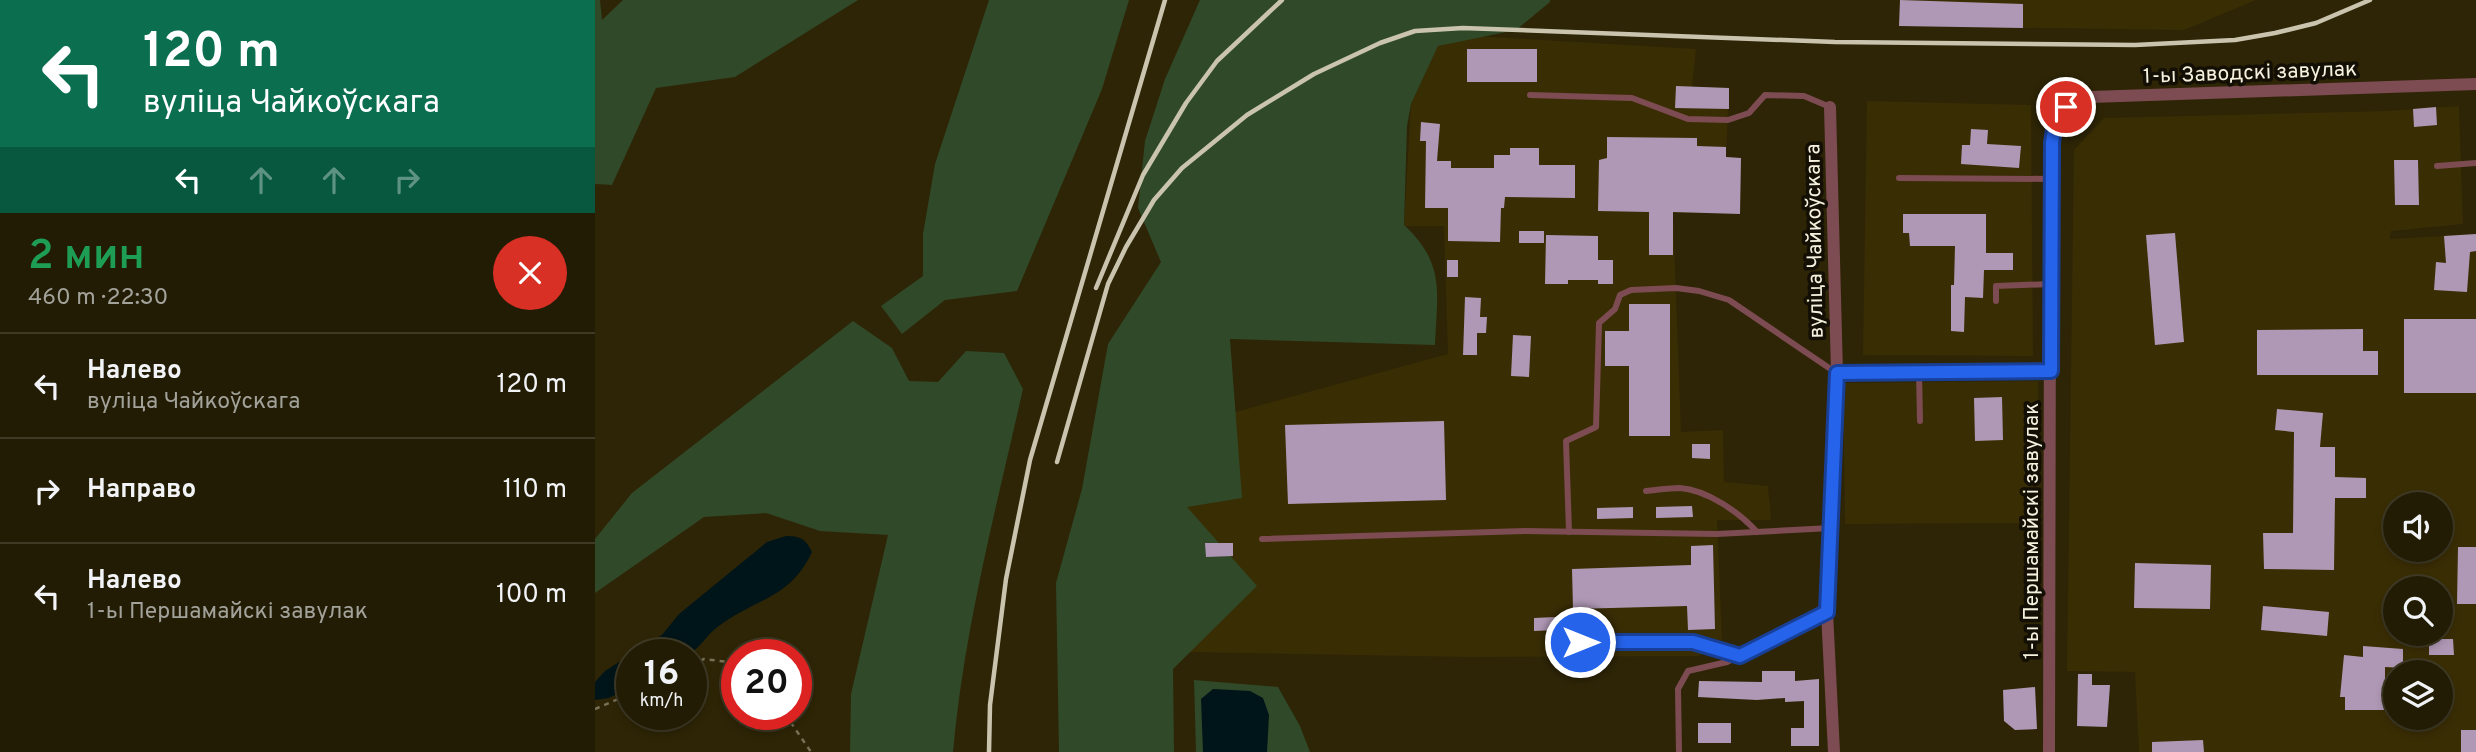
<!DOCTYPE html>
<html lang="ru">
<meta charset="utf-8">
<style>
body{margin:0;font-family:Overpass,sans-serif;background:#2a250e;color:#f1f3f6;height:100vh;display:flex;flex-direction:column;font-size:26px;white-space:nowrap}
*{box-sizing:border-box;margin:0}
p{font-size:23px;color:#a2a19a}
.icon{flex:none;width:38px;height:38px;fill:none;stroke:currentColor;stroke-width:2;stroke-linecap:round;stroke-linejoin:round}
.map{position:relative;flex:1;overflow:hidden}
.sheet{display:flex;flex-direction:column;background:#221c04;width:595px}
.sheet>*{flex:none}
.banner{background:#0b6e4f;color:#fff;overflow:hidden}
.buttons{position:absolute;left:1788px;top:492px;display:grid;gap:14px}
.buttons a{display:grid;place-items:center;width:70px;height:70px;border-radius:50%;background:#221c04;box-shadow:0 4px 10px #0003,0 0 0 2px #3f3a26;font-size:35px}
.speed{position:absolute;left:21px;top:639px;display:flex;gap:14px;font-size:35px;font-weight:700;text-align:center}
.speed>*{display:grid;place-content:center;width:91px;height:91px;border-radius:50%;background:#221c04;box-shadow:0 4px 10px #0003,0 0 0 2px #3f3a26;line-height:1}
.speed small{font-size:18px;font-weight:400}
.speed .limit{border:10px solid #d22;background:#fff;color:#111}
.pin{position:absolute;display:grid;place-items:center;width:60px;height:60px;color:#fff;margin:-30px;border:4px solid #fff;border-radius:50%;box-shadow:0 2px 7px #0007}
.me{position:absolute;width:77px;margin:-38px;rotate:90deg;stroke-linejoin:round;filter:drop-shadow(0 0 5px #0008)}
.turn{display:flex;align-items:center;gap:24px;height:147px;padding:0 28px;font-size:32px}
.turn .icon{width:91px;height:91px;stroke-width:2.5}
.turn b{display:block;font-size:49px;line-height:60px}
.lanes{display:flex;align-items:center;height:66px;padding:0 28px;background:#0003;justify-content:center;gap:35px;direction:ltr}
.lanes .off{opacity:.35}
.round{display:grid;place-items:center;flex:none;width:74px;height:74px;border-radius:37px;background:#2a250e}
.head{display:flex;align-items:center;justify-content:space-between;height:119px;padding:0 28px}
h1{font-size:42px;font-weight:600;line-height:52px;color:#1e9e55}
ul{padding:0;list-style:none}
li{display:flex;align-items:center;gap:21px;height:105px;padding:0 28px;border-top:2px solid #3f3a26}
li div{flex:1}
li b{display:block;font-size:26px}
li em{font-style:normal}
main{display:flex;flex:1;min-height:0}
.map>svg:first-child{display:block}
</style>
<main>
<section class="sheet">
<div class="banner">
<div class="turn"><svg class="icon" aria-label="left" viewBox="0 0 24 24"><path d="M17 20v-9H6M10 6l-5 5 5 5"/></svg><div><b>120 m</b>вуліца Чайкоўскага</div></div>
<div class="lanes"><svg class="icon" aria-label="left" viewBox="0 0 24 24"><path d="M17 20v-9H6M10 6l-5 5 5 5"/></svg><svg class="icon off" aria-label="ahead" viewBox="0 0 24 24"><path d="M12 20V5M6 11l6-6 6 6"/></svg><svg class="icon off" aria-label="ahead" viewBox="0 0 24 24"><path d="M12 20V5M6 11l6-6 6 6"/></svg><svg class="icon off" aria-label="right" viewBox="0 0 24 24"><path d="M7 20v-9h11M14 6l5 5-5 5"/></svg></div>
</div>
<div class="head"><div><h1>2 мин</h1><p>460 m · 22:30</p></div><a class="round" style="background:#d93025;color:#fff"><svg class="icon" aria-label="close" viewBox="0 0 24 24"><path d="M6 6l12 12M18 6L6 18"/></svg></a></div>
<ul>
<li><svg class="icon" aria-label="left" viewBox="0 0 24 24"><path d="M17 20v-9H6M10 6l-5 5 5 5"/></svg><div><b>Налево</b><p>вуліца Чайкоўскага</p></div><em>120 m</em></li>
<li><svg class="icon" aria-label="right" viewBox="0 0 24 24"><path d="M7 20v-9h11M14 6l5 5-5 5"/></svg><div><b>Направо</b></div><em>110 m</em></li>
<li><svg class="icon" aria-label="left" viewBox="0 0 24 24"><path d="M17 20v-9H6M10 6l-5 5 5 5"/></svg><div><b>Налево</b><p>1-ы Першамайскі завулак</p></div><em>100 m</em></li>
</ul>
</section>
<div class="map">
<svg width="1881" height="752" viewBox="0 0 1881 752">
<rect width="100%" height="100%" fill="#2e2506"/>
<g fill="#392d04" fill-rule="evenodd">
<polygon points="1305,0 1661,0 1589,30 1304,26"/>
<polygon points="880,36 1101,49 1097,87 1134,88 1131,157 1146,158 1145,213 1078,213 1086,432 1128,430 1129,482 1173,486 1176,520 1122,520 1127,639 1104,656 874,657 595,652 591,507 597,422 648,410 853,354 849,226 809,226 816,104 843,46"/>
<polygon points="1272,101 1436,105 1438,356 1268,355"/>
<path d="M1864 106 1868 224 1796 231 1795 239 1881 234V752H1544L1540 672 1472 671 1479 150 1509 118 1791 111ZM1801 504H1846V550H1801ZM1801 588H1846V634H1801ZM1801 672H1846V718H1801Z"/>
<polygon points="1443,381 1444,523 1250,524 1248,383"/>
</g>
<g fill="#304929">
<polygon points="0,0 5,0 7,20 28,0 263,0 140,77 61,88 17,185 0,184"/>
<polygon points="394,0 534,0 507,89 422,291 350,300 307,334 286,306 328,276 328,234 340,164"/>
<path d="M605 0H955V2L921 30 843 46 816 104 812 126 809 225C851 264 842 293 840 345L635 339 647 498 592 507 662 586 578 669 579 752H464L461 583 487 489 513 344 566 262 543 208 550 141 570 79Z"/>
<path d="M258 321 297 348 314 381 343 382 371 351 409 353 428 389C401 509 369 629 358 752H255L256 694 293 535 225 531 171 513 109 517 0 593V539L37 493Z"/>
<polygon points="599,680 683,687 705,726 715,752 601,752"/>
</g>
<g fill="#001519">
<path d="M191 536C205 536 211 539 217 552 195 600 157 599 120 629 111 636 104 650 92 654 79 658 51 654 37 654V686L14 698 0 700V682L10 671 67 635 84 614 172 542Z"/>
<polygon points="618,689 655,691 668,698 674,715 672,752 608,752 606,699"/>
</g>
<g fill="#af98b5">
<polygon points="1305,0 1428,4 1428,28 1304,26"/>
<rect x="872" y="49" width="70" height="33"/>
<polygon points="1081,86 1134,88 1134,109 1080,108"/>
<polygon points="1841,107 1842,125 1819,127 1818,109"/>
<polygon points="826,122 845,124 842,161 856,161 856,168 899,168 899,155 915,155 915,148 944,148 944,165 980,165 980,198 910,197 909,208 906,208 905,242 853,241 853,208 830,208 831,141 825,141"/>
<polygon points="1376,129 1393,130 1392,144 1426,146 1424,168 1366,164 1367,145 1375,145"/>
<polygon points="1012,137 1102,138 1102,146 1131,147 1131,157 1146,158 1145,214 1078,212 1078,255 1054,255 1054,212 1003,211 1004,160 1012,158"/>
<polygon points="1799,160 1823,160 1824,205 1800,205"/>
<polygon points="1308,214 1391,214 1391,253 1418,253 1418,270 1389,270 1388,298 1370,297 1369,332 1356,331 1356,285 1359,285 1360,246 1315,246 1314,233 1308,233"/>
<rect x="924" y="231" width="25" height="12"/>
<polygon points="1580,233 1589,342 1560,345 1551,235"/>
<polygon points="1881,234 1881,251 1875,252 1872,292 1839,290 1841,262 1851,263 1849,236"/>
<polygon points="951,235 1003,236 1003,260 1018,260 1018,284 1003,284 1003,280 973,280 973,284 950,284"/>
<rect x="852" y="260" width="11" height="17"/>
<polygon points="870,297 886,298 885,317 892,317 891,333 882,333 882,355 868,355"/>
<polygon points="1034,304 1075,304 1075,436 1034,436 1034,366 1010,366 1010,331 1034,331"/>
<rect x="1809" y="319" width="72" height="74"/>
<polygon points="1768,329 1768,351 1783,351 1783,375 1662,375 1662,330"/>
<polygon points="918,335 936,336 934,377 916,376"/>
<polygon points="1407,397 1408,440 1380,441 1379,398"/>
<polygon points="1682,409 1728,413 1725,447 1740,447 1740,477 1771,478 1771,498 1740,498 1739,570 1669,569 1668,533 1698,533 1699,432 1680,430"/>
<polygon points="849,421 851,500 693,504 690,425"/>
<polygon points="1097,444 1115,444 1115,459 1097,458"/>
<polygon points="1097,506 1098,517 1061,518 1061,507"/>
<polygon points="1038,507 1038,518 1002,519 1002,508"/>
<polygon points="610,543 638,543 638,556 611,557"/>
<polygon points="1118,545 1120,629 1093,630 1092,606 978,609 977,569 1096,565 1096,546"/>
<polygon points="1863,547 1881,547 1881,604 1862,604"/>
<polygon points="1540,563 1616,565 1615,609 1539,608"/>
<polygon points="1668,606 1734,612 1732,636 1666,630"/>
<polygon points="961,617 962,630 939,631 939,618"/>
<polygon points="1834,639 1858,639 1859,655 1834,655"/>
<polygon points="1768,646 1808,649 1808,668 1790,667 1790,710 1750,710 1750,697 1745,697 1749,655 1768,657"/>
<polygon points="1167,671 1200,671 1200,681 1224,679 1224,746 1196,746 1196,728 1209,728 1209,701 1190,702 1190,698 1162,700 1103,697 1104,681 1167,682"/>
<polygon points="1483,674 1497,674 1497,685 1515,685 1512,727 1482,726"/>
<polygon points="1440,687 1442,729 1420,730 1409,721 1408,690"/>
<rect x="1103" y="723" width="33" height="20"/>
<rect x="1866" y="730" width="15" height="22"/>
<polygon points="1608,740 1609,752 1557,752 1557,742"/>
</g>
<g fill="none" stroke-linecap="round" stroke-linejoin="round">
<g stroke="#787056" stroke-width="2.5" stroke-dasharray="5 5" stroke-linecap="butt">
<polyline points="96,665 109,659 142,663"/>
<polyline points="0,709 37,693"/>
<polyline points="190,714 216,752"/>
</g>
<g stroke="#7d4b52" stroke-width="6">
<polyline points="935,95 1037,98 1093,119 1133,120 1154,113 1170,95 1209,96 1235,107"/>
<polyline points="1842,166 1881,163"/>
<polyline points="1304,178 1457,179"/>
<polyline points="1401,301 1401,286 1455,284"/>
<polyline points="1324,372 1325,421"/>
<path d="M1051 491C1062 490 1074 488 1085 488 1112 490 1144 512 1162 532"/>
<polyline points="974,532 971,441 1001,427 1004,323 1020,309 1025,295 1036,290 1081,288 1104,291 1134,300 1240,372"/>
<polyline points="667,539 930,531 1122,534 1236,528"/>
<polyline points="985,641 1098,642 1145,656"/>
<polyline points="1084,752 1083,689 1093,671 1132,662 1232,612"/>
</g>
<g stroke="#7d4b52" stroke-width="12">
<polyline points="1235,107 1242,373 1232,612 1239,752"/>
<polyline points="1242,373 1456,371"/>
<path d="M1454 752 1455 284 1457 143C1462 112 1468 108 1496 97L1881 84"/>
</g>
<g stroke="#cac4af" stroke-width="4.5">
<polyline points="501,288 548,175 591,103 622,61 687,0"/>
<polyline points="462,462 513,284 531,247 559,200 587,168 652,115 719,74 785,43 820,31 868,28 1240,42 1540,45 1640,40 1680,33 1721,23 1775,0"/>
<polyline points="394,752 395,705 411,579 435,460 570,0"/>
</g>
</g>
<g fill="none" stroke-linecap="round" stroke-linejoin="round">
<defs>
<polyline id="route" points="985,642 1098,642 1145,656 1232,612 1242,373 1456,371 1457,143 1460,123 1471,107"/>
</defs>
<use href="#route" stroke="#184099" stroke-width="18"/>
<use href="#route" stroke="#2563eb" stroke-width="12"/>
</g>
<g text-anchor="middle" stroke-width="7" stroke-linejoin="round" paint-order="stroke">
<g font-size="21" fill="#f6f1df" stroke="#130f04">
<text transform="translate(1655 72) rotate(-2)" y="7">1-ы Заводскі завулак</text>
<text transform="translate(1219 241) rotate(-91)" y="7">вуліца Чайкоўскага</text>
<text transform="translate(1436 531) rotate(-90)" y="7">1-ы Першамайскі завулак</text>
</g>
</g>
</svg>
<div class="buttons">
<a><svg class="icon" aria-label="sound" viewBox="0 0 24 24"><path d="M4 9h4l5-4v14l-5-4H4zM17 9q2 3 0 6"/></svg></a>
<a><svg class="icon" aria-label="search" viewBox="0 0 24 24"><circle cx="10" cy="10" r="6"/><path d="M15 15l6 6"/></svg></a>
<a><svg class="icon" aria-label="layers" viewBox="0 0 24 24"><path d="M12 4l9 5-9 5-9-5zM3 14l9 5 9-5"/></svg></a>
</div>
<div class="speed"><div>16<small>km/h</small></div><div class="limit">20</div></div>
<div class="pin" style="left:1471px;top:107px;background:#d93025"><svg class="icon" aria-label="arrive" viewBox="0 0 24 24"><path d="M6 21V4h12l-3 4 3 4H6"/></svg></div>
<svg class="me" style="left:985px;top:642px" viewBox="-20 -20 40 40"><circle r="17" fill="#2563eb" stroke="#fff" stroke-width="3"/><path d="M0-11L8 9 0 5-8 9z" fill="#fff"/></svg>
</div>
</main>
